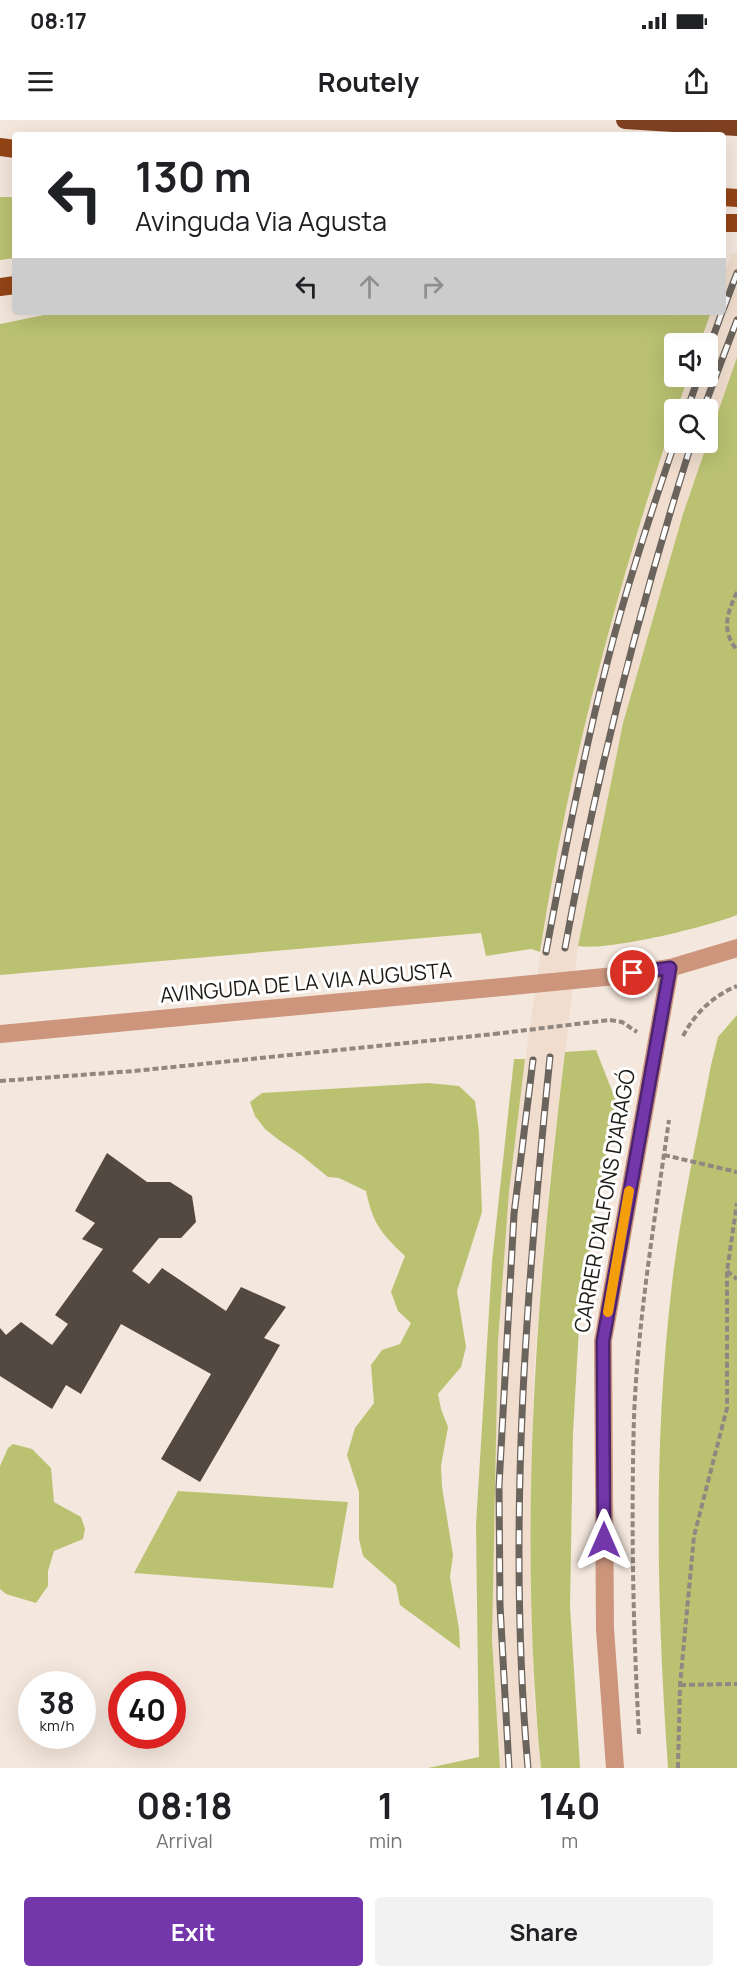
<!DOCTYPE html>
<meta charset="utf-8">
<style>
body{margin:0;font-family:Manrope,sans-serif;background:#f2f2f2;color:#202124;height:100vh;display:flex;flex-direction:column;font-size:22px;white-space:nowrap}
*{box-sizing:border-box;margin:0}
p{font-size:20px;color:#757577}
.icon{flex:none;width:33px;height:33px;fill:none;stroke:currentColor;stroke-width:2;stroke-linecap:round;stroke-linejoin:round}
.map{position:relative;height:1648px;overflow:hidden}
.side{display:flex;flex-direction:column;background:#fff;flex:1}
.side>*{flex:none}
.banner{position:absolute;left:12px;top:12px;width:714px;height:183px;border-radius:6px;box-shadow:0 6px 24px #0002;background:#fff;color:#202124;overflow:hidden}
.fabs{position:absolute;left:664px;top:213px;display:grid;gap:12px}
.fabs a{display:grid;place-items:center;width:54px;height:54px;border-radius:6px;background:#fff;box-shadow:0 6px 24px #0002;font-size:30px}
.speed{position:absolute;left:18px;top:1551px;display:flex;gap:12px;font-size:30px;font-weight:700;text-align:center}
.speed>*{display:grid;place-content:center;width:78px;height:78px;border-radius:50%;background:#fff;box-shadow:0 6px 24px #0002;line-height:1}
.speed small{font-size:15px;font-weight:400}
.speed .limit{border:9px solid #d22;background:#fff;color:#111}
.pin{position:absolute;display:grid;place-items:center;width:51px;height:51px;color:#fff;margin:-26px;border:3px solid #fff;border-radius:50%;box-shadow:0 2px 6px #0007}
.me{position:absolute;width:66px;margin:-33px;rotate:0deg;stroke-linejoin:round;filter:drop-shadow(0 0 4px #0008)}
.turn{display:flex;align-items:center;gap:21px;height:126px;padding:0 24px;font-size:27px}
.turn .icon{width:78px;height:78px;stroke-width:2.5}
.turn b{display:block;font-size:42px;line-height:51px}
.lanes{display:flex;align-items:center;height:57px;padding:0 24px;background:#0003;justify-content:center;gap:30px;direction:ltr}
.lanes .off{opacity:.35}
.eta{display:flex;justify-content:space-evenly;align-items:center;height:102px;text-align:center}
.eta b{font-size:36px;font-weight:700;line-height:42px}
.cta{display:flex;gap:12px;margin-top:auto;padding:12px 24px}
.cta a{flex:1;height:69px;border-radius:6px;background:#7336ab;color:#fff;font-size:24px;font-weight:700;line-height:69px;text-align:center}
.cta a+a{background:#f2f2f2;color:#202124}
.status{display:flex;justify-content:space-between;align-items:center;height:42px;padding:0 30px;background:#fff;direction:ltr}
.status svg{height:16px;fill:currentColor}
header{display:flex;justify-content:space-between;align-items:center;height:78px;padding:0 24px;background:#fff;font-size:27px;font-weight:700}
.map>svg:first-child{display:block}
</style>
<div class="status"><b>08:17</b><svg viewBox="0 0 49 12"><path d="M0 12V9h3v3zM5 12V6h3v6zM10 12V3h3v9zM15 12V0h3v12zM26 1h20v11H26zM47 4h2v5h-2z"/></svg></div>
<header><svg class="icon" aria-label="menu" viewBox="0 0 24 24"><path d="M4 6h16M4 12h16M4 18h16"/></svg>Routely<svg class="icon" aria-label="share" viewBox="0 0 24 24"><path d="M12 15V3M7 8l5-5 5 5M5 13v7h14v-7"/></svg></header>
<div class="map">
<svg width="737" height="1648" viewBox="0 0 737 1648">
<rect width="100%" height="100%" fill="#f4e7dd"/>
<g fill="#f0ddcd">
<polygon points="732,133 737,133 737,237 708,322 708,290 677,289 688,257 708,256 708,224 700,223 711,192 723,192 723,158"/>
<polygon points="675,295 675,322 708,322 683,394 623,603 578,826 550,1055 534,1250 531,1383 534,1575 541,1648 500,1648 492,1520 498,1221 509,1072 522,962 552,754 592,571 623,457"/>
</g>
<g fill="#bac272">
<polygon points="0,77 15,77 15,138 0,140"/>
<path d="M59 192H711L700 223 675 224V256L688 257C624 441 570 636 540 832L531 829 486 836 481 813 0 855V204Z"/>
<path d="M737 237V795C706 807 609 831 578 826L623 603 683 394Z"/>
<path d="M737 895V1648H668C657 1489 653 1331 671 1173 679 1097 697 1020 711 945L718 917Z"/>
<path d="M596 930 616 981 592 1110 579 1207 573 1313 570 1486 580 1648H541C518 1409 536 1170 565 932Z"/>
<polygon points="514,939 525,939 509,1072 498,1221 492,1520 500,1648 428,1648 479,1637 476,1405 492,1142"/>
<path d="M428 963 459 966 475 981 479 1012 482 1092 457 1171 466 1227 461 1247 438 1274 441 1289 448 1307 441 1346 442 1367 453 1435 450 1457 459 1509 460 1529 400 1485 396 1465 363 1436 359 1419V1372L347 1335 355 1308 374 1283 371 1245 382 1230 400 1224 411 1203 398 1191 391 1172 405 1136C381 1113 373 1104 366 1071L339 1058 328 1057 301 1035 279 1020 265 1009 255 996 250 982 262 973Z"/>
<polygon points="13,1324 32,1329 51,1348 54,1382 81,1397 85,1409 83,1419 54,1431 48,1451 48,1466 36,1483 6,1474 0,1469 0,1346 8,1328"/>
<polygon points="178,1371 348,1382 333,1468 134,1453"/>
</g>
<polygon fill="#534940" points="107,1033 147,1062 170,1062 192,1076 196,1102 181,1118 159,1118 132,1151 149,1164 162,1148 226,1191 241,1167 286,1187 264,1218 280,1225 200,1362 161,1339 211,1254 121,1204 81,1274 66,1265 52,1289 0,1256 0,1208 6,1215 21,1202 52,1225 68,1204 55,1195 103,1129 82,1119 95,1103 75,1091"/>
<g fill="none" stroke-linecap="round" stroke-linejoin="round">
<g stroke="#908780" stroke-width="4" stroke-dasharray="6 3" stroke-linecap="butt">
<path d="M737 472C727 493 721 511 737 530"/>
<polyline points="610,900 622,902 637,912"/>
<path d="M683 916C695 893 713 876 737 866"/>
<polyline points="0,961 134,951 494,914"/>
<polyline points="664,1035 737,1052"/>
<polyline points="727,1151 737,1159"/>
<polyline points="680,1565 737,1564"/>
<path d="M639 1614C633 1509 631 1403 634 1297 638 1198 655 1098 669 1000"/>
<polyline points="678,1648 680,1565 694,1416 727,1288 727,1151 737,1083"/>
</g>
<g stroke="#cc957c" stroke-width="18">
<polyline points="615,856 670,848 737,828"/>
<polyline points="0,914 502,867"/>
<polyline points="615,1648 605,1509 603,1221 670,848"/>
</g>
<g stroke="#944516" stroke-width="18">
<polyline points="0,27 15,29"/>
<polyline points="723,77 737,78"/>
<polyline points="723,103 737,103"/>
<polyline points="0,167 15,165"/>
</g>
<polyline stroke="#814120" stroke-width="18" points="625,0 737,7"/>
<defs>
<g id="rail">
<polyline points="723,190 737,153"/>
<polyline points="708,231 722,192"/>
<polyline points="687,290 699,256"/>
<polyline points="703,290 737,200"/>
<path d="M565 828C596 657 639 489 692 322"/>
<path d="M546 832C564 736 582 641 606 547 625 471 650 396 675 322"/>
<polyline points="509,1648 500,1485 499,1366 514,1094 533,940"/>
<path d="M528 1648C507 1411 526 1173 550 937"/>
</g>
</defs>
<use href="#rail" stroke="#6b645d" stroke-width="7"/>
<use href="#rail" stroke="#fff" stroke-width="4.5" stroke-dasharray="14" stroke-linecap="butt"/>
<polyline stroke="#908780" stroke-width="4" stroke-dasharray="6 3" stroke-linecap="butt" points="494,914 610,900"/>
<polyline stroke="#cc957c" stroke-width="18" points="502,867 615,856"/>
</g>
<g fill="none" stroke-linecap="round" stroke-linejoin="round">
<defs>
<polyline id="route" points="604,1420 603,1221 670,848 633,853"/>
</defs>
<use href="#route" stroke="#4b236f" stroke-width="15"/>
<use href="#route" stroke="#7336ab" stroke-width="10"/>
<polyline stroke="#f59e0b" stroke-width="10" points="608,1192 629,1071"/>
</g>
<g text-anchor="middle" stroke-width="6" stroke-linejoin="round" paint-order="stroke">
<g font-size="21" fill="#1e1a16" stroke="#fff">
<text transform="translate(306 863) rotate(-5)" y="7">AVINGUDA DE LA VIA AUGUSTA</text>
<text transform="translate(605 1081) rotate(-80)" y="7">CARRER D'ALFONS D'ARAGÓ</text>
</g>
</g>
</svg>
<div class="fabs">
<a><svg class="icon" aria-label="sound" viewBox="0 0 24 24"><path d="M4 9h4l5-4v14l-5-4H4zM17 9q2 3 0 6"/></svg></a>
<a><svg class="icon" aria-label="search" viewBox="0 0 24 24"><circle cx="10" cy="10" r="6"/><path d="M15 15l6 6"/></svg></a>
</div>
<div class="speed"><div>38<small>km/h</small></div><div class="limit">40</div></div>
<div class="pin" style="left:633px;top:853px;background:#d93025"><svg class="icon" aria-label="arrive" viewBox="0 0 24 24"><path d="M6 21V4h12l-3 4 3 4H6"/></svg></div>
<svg class="me" style="left:604px;top:1420px" viewBox="-20 -20 40 40"><path d="M0-17L14 15 0 8-14 15z" fill="#7336ab" stroke="#fff" stroke-width="4"/></svg>
<div class="banner">
<div class="turn"><svg class="icon" aria-label="left" viewBox="0 0 24 24"><path d="M17 20v-9H6M10 6l-5 5 5 5"/></svg><div><b>130 m</b>Avinguda Via Agusta</div></div>
<div class="lanes"><svg class="icon" aria-label="left" viewBox="0 0 24 24"><path d="M17 20v-9H6M10 6l-5 5 5 5"/></svg><svg class="icon off" aria-label="ahead" viewBox="0 0 24 24"><path d="M12 20V5M6 11l6-6 6 6"/></svg><svg class="icon off" aria-label="right" viewBox="0 0 24 24"><path d="M7 20v-9h11M14 6l5 5-5 5"/></svg></div>
</div>
</div>
<section class="side">
<div class="eta">
<div><b>08:18</b><p>Arrival</p></div>
<div><b>1</b><p>min</p></div>
<div><b>140</b><p>m</p></div>
</div>
<div class="cta"><a>Exit</a><a>Share</a></div>
</section>
